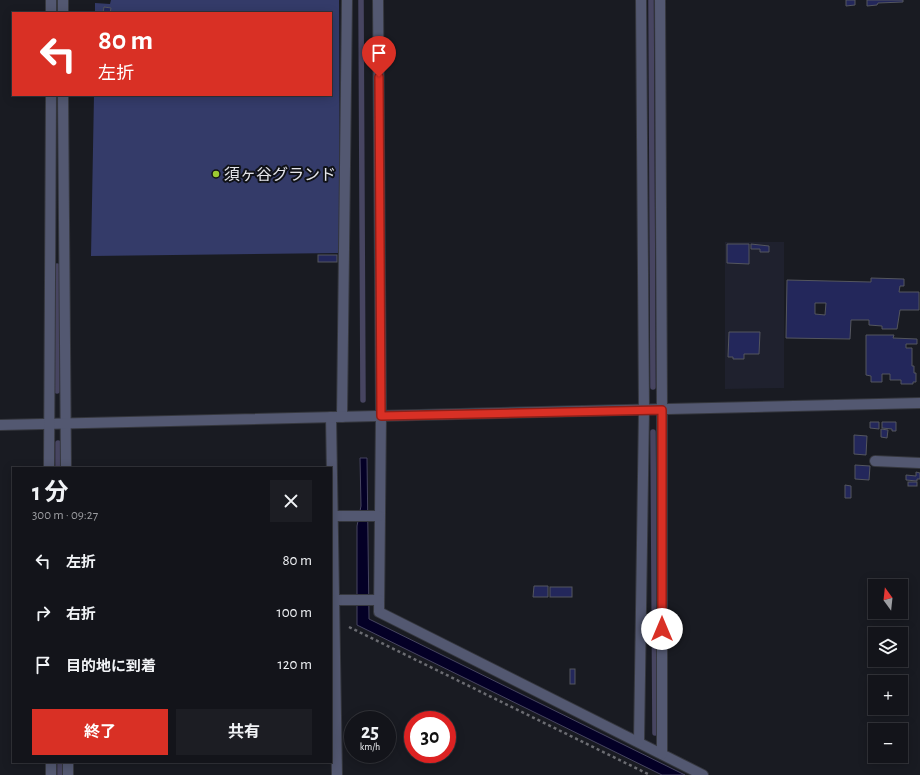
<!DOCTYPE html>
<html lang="ja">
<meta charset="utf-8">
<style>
body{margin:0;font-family:"Alegreya Sans","Noto Sans JP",sans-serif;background:#1c1d23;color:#f1f3f6;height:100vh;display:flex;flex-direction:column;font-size:15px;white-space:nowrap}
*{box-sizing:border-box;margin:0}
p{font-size:13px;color:#9d9ea2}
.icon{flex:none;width:22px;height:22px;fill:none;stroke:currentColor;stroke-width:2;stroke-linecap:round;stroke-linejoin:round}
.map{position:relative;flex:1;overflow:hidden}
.drawer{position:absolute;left:12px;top:467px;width:320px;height:296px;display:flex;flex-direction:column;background:#13141a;border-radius:0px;box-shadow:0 2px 10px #0003,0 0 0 1px #323339}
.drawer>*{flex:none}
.guide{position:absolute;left:12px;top:12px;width:320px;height:84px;border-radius:0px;box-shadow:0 2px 10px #0003,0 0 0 1px #323339;background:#d93025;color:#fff;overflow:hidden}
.needle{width:26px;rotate:345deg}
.fabs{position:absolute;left:868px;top:579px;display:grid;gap:8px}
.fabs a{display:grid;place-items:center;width:40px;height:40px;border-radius:0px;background:#13141a;box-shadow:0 2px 10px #0003,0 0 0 1px #323339;font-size:20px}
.speed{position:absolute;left:344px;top:711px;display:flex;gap:8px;font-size:20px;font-weight:700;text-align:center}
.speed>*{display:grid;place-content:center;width:52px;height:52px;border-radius:50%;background:#13141a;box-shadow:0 2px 10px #0003,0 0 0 1px #323339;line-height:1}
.speed small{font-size:10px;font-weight:400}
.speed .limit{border:6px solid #d22;background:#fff;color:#111}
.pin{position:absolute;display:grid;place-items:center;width:34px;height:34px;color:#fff;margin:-41px -17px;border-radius:50% 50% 50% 0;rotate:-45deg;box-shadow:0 0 4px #0007}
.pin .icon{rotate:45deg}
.me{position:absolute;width:44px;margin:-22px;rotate:0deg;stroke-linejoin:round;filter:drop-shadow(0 0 3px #0008)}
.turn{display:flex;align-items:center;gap:14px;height:84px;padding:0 20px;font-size:18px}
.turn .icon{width:52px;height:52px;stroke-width:2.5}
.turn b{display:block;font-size:28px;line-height:34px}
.round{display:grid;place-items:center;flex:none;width:42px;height:42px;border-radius:0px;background:#1c1d23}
.summary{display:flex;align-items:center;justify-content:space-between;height:68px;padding:0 20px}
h1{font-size:24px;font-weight:700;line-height:30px}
.cta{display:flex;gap:8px;margin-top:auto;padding:8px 20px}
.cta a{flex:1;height:46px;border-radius:0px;background:#d93025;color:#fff;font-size:16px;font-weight:700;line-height:46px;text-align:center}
.cta a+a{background:#1c1d23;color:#f1f3f6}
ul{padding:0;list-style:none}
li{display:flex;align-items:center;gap:12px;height:52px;padding:0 20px}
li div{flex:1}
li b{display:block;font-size:15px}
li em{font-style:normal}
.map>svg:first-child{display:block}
</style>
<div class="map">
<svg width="920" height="775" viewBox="0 0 920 775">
<rect width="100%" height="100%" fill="#191b22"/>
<polygon fill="#1f212e" points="725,242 784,242 784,388 725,389"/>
<polygon fill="#343b69" points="111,0 339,0 340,253 91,256 94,95 331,95 331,13 95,13 95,3 110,4"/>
<polygon fill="#040026" stroke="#474561" points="360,458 367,458 369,619 685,775 662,775 357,625 357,526 361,506"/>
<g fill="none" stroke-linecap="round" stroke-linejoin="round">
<g stroke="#474561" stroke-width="5.5">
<polyline points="361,0 363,400"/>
<polyline points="651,0 653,387"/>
<polyline points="57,266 57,391"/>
<polyline points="653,432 655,733"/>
<polyline points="58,443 58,468"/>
<polyline points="60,762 60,775"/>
</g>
</g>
<g fill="#23275b" stroke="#54565e" fill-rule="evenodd">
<polygon points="846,0 855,0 855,5 846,6"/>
<polygon points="867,0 903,0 903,2 878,3 877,5 867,6"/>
<polygon points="104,7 111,8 110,13 103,13"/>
<polygon points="727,244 749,244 749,264 727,263"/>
<polygon points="751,244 769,246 769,252 760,252 760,249 751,249"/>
<rect x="318" y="255" width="19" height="7"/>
<path d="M871 278 904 279V286H900L899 292H919V310H900L897 329H882V326L869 325V320H851L850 339 786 338 787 280 871 282ZM815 303H826L825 315 815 314Z"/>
<polygon points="729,332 760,332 759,354 744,354 744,359 733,359 733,357 728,357"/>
<polygon points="866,335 894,335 893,338 917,339 917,344 906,344 906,348 912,348 912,366 914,366 914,373 916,373 916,382 913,382 913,384 901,384 901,380 890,380 890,374 882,374 882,382 871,382 871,376 866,375"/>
<polygon points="870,422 879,422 879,429 870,428"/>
<polygon points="882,422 896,422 896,431 892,431 892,429 882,428"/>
<polygon points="881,429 888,430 887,438 881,437"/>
<polygon points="854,435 867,436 866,455 854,454"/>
<polygon points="855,465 870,466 869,480 855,479"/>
<polygon points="916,472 920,473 920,479 917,479 917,481 906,480 906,475 916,476"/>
<rect x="908" y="482" width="9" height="4"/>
<polygon points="845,485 851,486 851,498 845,498"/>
<polygon points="534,586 548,586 548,597 533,597"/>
<rect x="550" y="587" width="22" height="10"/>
<rect x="570" y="669" width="5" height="15"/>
</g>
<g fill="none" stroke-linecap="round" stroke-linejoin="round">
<defs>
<g id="minor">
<polyline points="63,0 63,13"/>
<polyline points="378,0 381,416 379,612 703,775"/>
<polyline points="660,0 662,410 662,754"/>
<polyline points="51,13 51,0"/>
<polyline points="63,95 66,468"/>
<polyline points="331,417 337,775"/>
<polyline points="342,417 347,0"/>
<polyline points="0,425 920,403"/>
<polyline points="875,461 920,463"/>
<polyline points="49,468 51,95"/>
<polyline points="333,516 379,516"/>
<polyline points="334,600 379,600"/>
<polyline points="639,742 644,410 641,0"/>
<polyline points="51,762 51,775"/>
<polyline points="68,762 68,775"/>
</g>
</defs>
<use href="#minor" stroke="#35373e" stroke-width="12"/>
<polyline stroke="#6b6c72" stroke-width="2.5" stroke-dasharray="3 3" stroke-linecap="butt" points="349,627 650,775"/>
<use href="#minor" stroke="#535871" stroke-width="10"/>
</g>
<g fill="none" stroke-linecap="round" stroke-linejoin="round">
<defs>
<polyline id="route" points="379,77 381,416 662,410 662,629"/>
</defs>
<use href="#route" stroke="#8d1f18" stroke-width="10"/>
<use href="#route" stroke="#d93025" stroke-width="7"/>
</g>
<circle fill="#9cca32" stroke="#101218" stroke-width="1.5" cx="216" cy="174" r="4"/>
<g text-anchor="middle" stroke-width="4" stroke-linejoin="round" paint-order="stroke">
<g font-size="16" fill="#e4e5ea" stroke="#101218" text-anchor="start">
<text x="224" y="180">須ヶ谷グランド</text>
</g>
</g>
</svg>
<div class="fabs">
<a><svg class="needle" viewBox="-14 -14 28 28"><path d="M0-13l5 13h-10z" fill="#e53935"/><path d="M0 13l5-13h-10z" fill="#9d9ea2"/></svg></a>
<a><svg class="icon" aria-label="layers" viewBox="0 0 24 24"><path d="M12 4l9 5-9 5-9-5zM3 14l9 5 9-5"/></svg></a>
<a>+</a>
<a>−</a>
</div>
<div class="speed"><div>25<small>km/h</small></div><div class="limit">30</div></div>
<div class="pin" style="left:379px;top:77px;background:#d93025"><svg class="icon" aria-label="arrive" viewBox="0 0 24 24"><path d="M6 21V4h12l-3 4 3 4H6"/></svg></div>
<svg class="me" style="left:662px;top:629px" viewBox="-20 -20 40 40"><circle r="19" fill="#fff"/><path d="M0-13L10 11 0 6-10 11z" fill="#d93025"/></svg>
<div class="guide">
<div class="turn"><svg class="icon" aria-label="left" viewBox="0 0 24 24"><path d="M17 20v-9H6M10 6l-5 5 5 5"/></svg><div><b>80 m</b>左折</div></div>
</div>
<section class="drawer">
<div class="summary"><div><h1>1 分</h1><p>300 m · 09:27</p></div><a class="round"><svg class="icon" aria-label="close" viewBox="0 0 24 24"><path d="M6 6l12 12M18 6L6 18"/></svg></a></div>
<ul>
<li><svg class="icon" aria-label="left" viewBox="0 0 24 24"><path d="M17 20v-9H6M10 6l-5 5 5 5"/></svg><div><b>左折</b></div><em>80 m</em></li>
<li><svg class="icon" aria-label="right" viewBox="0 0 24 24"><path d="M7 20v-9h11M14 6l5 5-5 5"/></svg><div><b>右折</b></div><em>100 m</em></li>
<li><svg class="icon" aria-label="arrive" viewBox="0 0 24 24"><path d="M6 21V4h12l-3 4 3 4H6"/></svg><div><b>目的地に到着</b></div><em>120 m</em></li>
</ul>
<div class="cta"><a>終了</a><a>共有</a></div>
</section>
</div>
